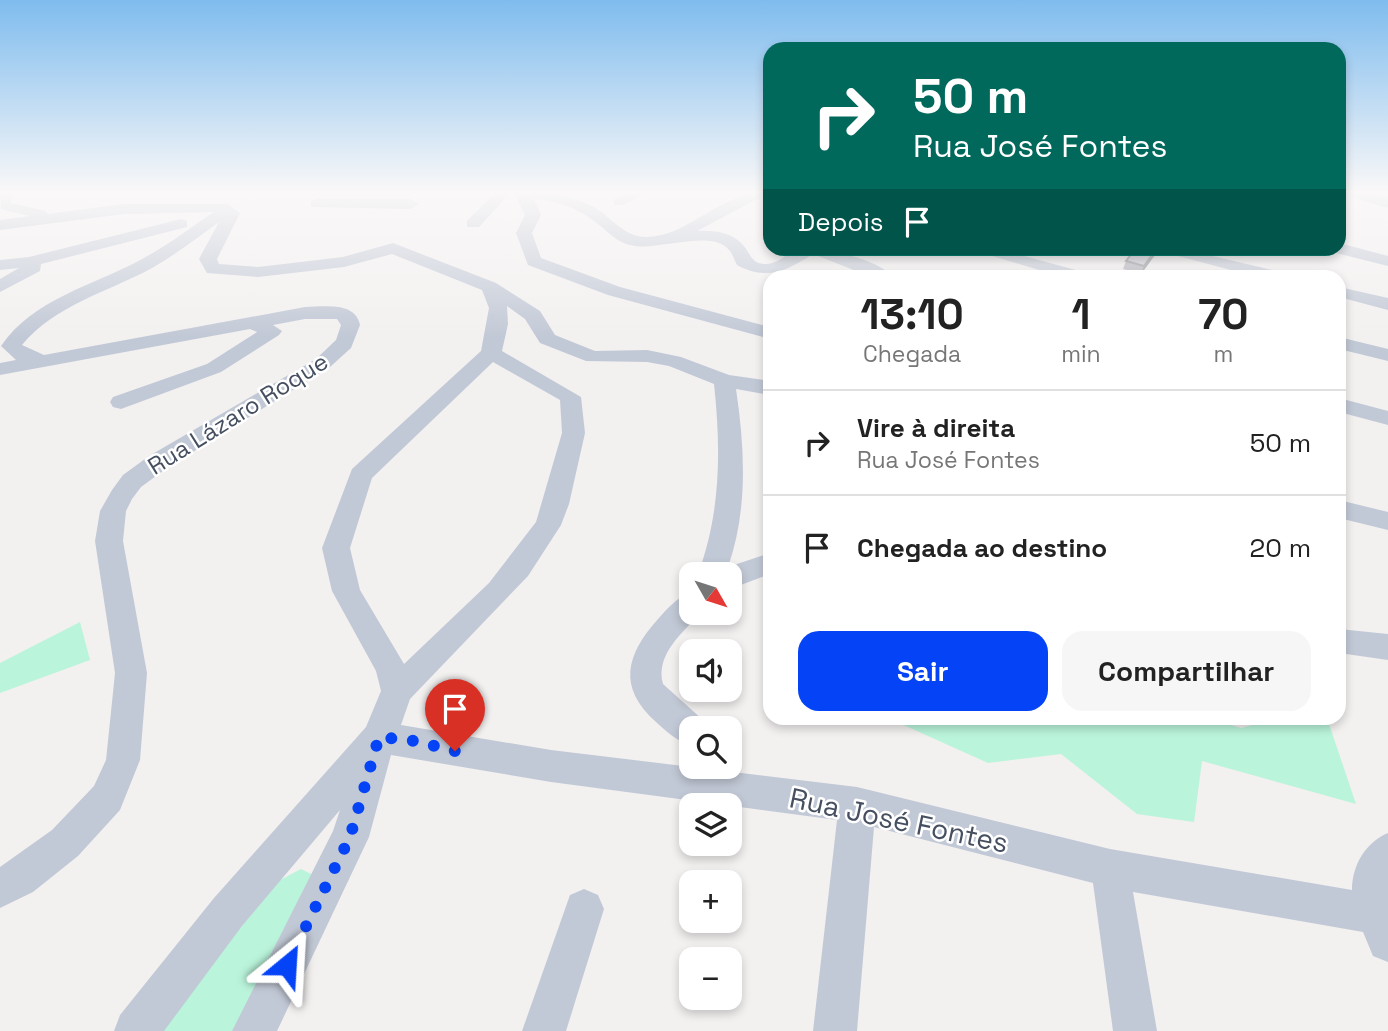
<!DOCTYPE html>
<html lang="pt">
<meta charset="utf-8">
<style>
body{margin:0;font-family:"Space Grotesk",sans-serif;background:#f6f6f6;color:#222;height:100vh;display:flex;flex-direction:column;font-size:26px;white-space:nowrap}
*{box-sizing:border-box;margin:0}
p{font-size:23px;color:#767676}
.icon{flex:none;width:38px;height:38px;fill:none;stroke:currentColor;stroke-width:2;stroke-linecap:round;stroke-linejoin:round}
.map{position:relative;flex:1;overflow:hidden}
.details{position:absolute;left:763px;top:270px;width:583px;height:455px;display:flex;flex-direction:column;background:#fff;border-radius:21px;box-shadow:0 4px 10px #0003}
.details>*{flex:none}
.top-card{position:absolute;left:763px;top:42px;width:583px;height:214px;border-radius:21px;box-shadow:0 4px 10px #0003;background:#00695c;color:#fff;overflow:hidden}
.needle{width:46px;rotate:129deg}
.buttons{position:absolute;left:679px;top:562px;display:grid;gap:14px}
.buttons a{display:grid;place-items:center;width:63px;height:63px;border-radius:14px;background:#fff;box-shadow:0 4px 10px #0003;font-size:35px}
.pin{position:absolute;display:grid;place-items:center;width:60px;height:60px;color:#fff;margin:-72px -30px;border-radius:50% 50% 50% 0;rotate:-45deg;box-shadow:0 0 7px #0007}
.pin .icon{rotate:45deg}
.me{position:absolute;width:77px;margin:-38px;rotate:27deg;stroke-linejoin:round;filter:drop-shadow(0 0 5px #0008)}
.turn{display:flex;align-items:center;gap:24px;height:147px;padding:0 35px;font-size:32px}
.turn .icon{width:91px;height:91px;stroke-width:2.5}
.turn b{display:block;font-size:49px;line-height:60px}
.then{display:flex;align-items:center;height:66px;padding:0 35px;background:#0003;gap:14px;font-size:26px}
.eta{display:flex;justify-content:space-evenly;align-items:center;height:119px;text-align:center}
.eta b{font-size:42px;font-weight:600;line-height:49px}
.primary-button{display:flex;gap:14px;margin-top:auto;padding:14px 35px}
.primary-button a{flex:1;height:80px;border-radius:21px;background:#0543f7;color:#fff;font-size:28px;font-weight:600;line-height:80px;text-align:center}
.primary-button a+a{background:#f6f6f6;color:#222}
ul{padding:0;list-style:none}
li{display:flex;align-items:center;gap:21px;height:105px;padding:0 35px;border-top:2px solid #e0e0e0}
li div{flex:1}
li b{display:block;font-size:26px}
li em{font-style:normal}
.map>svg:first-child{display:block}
</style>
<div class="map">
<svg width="1388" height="1031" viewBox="0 0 1388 1031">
<rect width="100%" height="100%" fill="#f3f0f0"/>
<g fill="#baf4db">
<polygon points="80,622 90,660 0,693 0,663"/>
<polygon points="888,718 1208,718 1241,728 1268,721 1269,718 1327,718 1356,804 1202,761 1194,822 1137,814 1061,754 988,763"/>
<polygon points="301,869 317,877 236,1031 155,1031 280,880"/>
</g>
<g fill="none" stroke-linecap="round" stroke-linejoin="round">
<g fill="#c2c9d6" fill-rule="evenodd">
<path d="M0 193H13L11 203 45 211 48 214 124 204H227L240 213 217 259 219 264 258 267 343 257 393 243 496 283 540 311 555 335 595 351 647 350 681 357 729 375 770 381V395L736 389C745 449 748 510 728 567L770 553V574L730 589V574H698C721 512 721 449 714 384L669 366 647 362 586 361 540 343 525 319 507 306 508 324 502 351 581 397 585 433 569 504 561 525 528 576 410 699 401 725 551 750 857 787 1110 849 1352 890C1352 865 1366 842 1388 833V962L1373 956 1363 932 1133 892 1157 1031H1113L1093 883 874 827 857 1031H813L837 820 551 782 391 755 369 837 277 1031H232L333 831 340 810 242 926 164 1031H114L120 1015 214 898 366 727 381 691 376 671 332 591 322 548 352 469 481 351 489 308 482 290 392 254 344 267 258 277 207 273 199 259 219 222C197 238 175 255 152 268 108 292 55 305 22 345L44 355 305 307C324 307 355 301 360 325L351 348 330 367 167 468 141 487 132 499 126 511 123 541 147 673 140 760 120 810 78 856 33 892 0 908V867L52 830 94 786 106 760 115 673 95 541 100 511 112 490 123 475 149 456 316 359 336 340 341 325 337 319H305L273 325 282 331 279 335 221 372 121 409 113 407 110 402 113 397 207 364 257 332 250 329 0 375V363L16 360 1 346C34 298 93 286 142 259 167 246 190 228 214 212L124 214 0 230V220L30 216 1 209ZM493 362 560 400 562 433 536 522 489 583 404 664 360 590 350 548 372 478Z"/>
<polygon points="495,193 510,193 479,227 467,227 467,221"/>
<path d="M514 193C542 193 566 193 592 206 611 216 623 237 646 237 688 237 719 193 763 193L761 197 697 231C713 230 732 232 743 245 751 254 751 264 766 264 780 264 788 251 800 248 820 245 879 260 892 276H869L813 254C787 271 766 281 737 265 734 260 733 254 729 250 713 229 659 250 635 246 616 243 608 231 594 221 577 208 555 200 534 199L541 215 532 233 541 258 620 287 770 327V339L608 295 528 265 516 233 525 215Z"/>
<polygon points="628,193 647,193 624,205 614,205 614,199"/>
<polygon points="1345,193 1368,193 1388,198 1388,208 1347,196"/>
<polygon points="316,199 411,199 419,204 411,209 311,207 311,201"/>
<polygon points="181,219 187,221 187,227 41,264 40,271 0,292 0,279 19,268 0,270 0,260 29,257"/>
<polygon points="1339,243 1388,256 1388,266 1332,252 1330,248 1339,248"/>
<polygon points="966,248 995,248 1083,272 1086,276 1059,276"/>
<polygon points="1147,248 1179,248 1280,272 1283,276 1254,276"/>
<polygon points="1339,287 1388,298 1388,310 1339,297"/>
<polygon points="1339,337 1388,349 1388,361 1339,349"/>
<polygon points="1339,398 1388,411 1388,425 1339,412"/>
<polygon points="1339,500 1388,512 1388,530 1339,518"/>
<path d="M691 593V612H701C683 633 655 654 663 684L703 720 707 728H691V746C677 741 667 732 656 722 617 687 626 655 658 619 668 608 677 597 691 593Z"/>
<polygon points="1339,629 1388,634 1388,660 1339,653"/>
<polygon points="584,889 598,895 604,909 566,1031 522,1031 570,895"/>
</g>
</g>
<polygon fill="#afb0b8" points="1157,248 1155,255 1141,274 1123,269 1126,261"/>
<polygon fill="#8e9096" points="1157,248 1155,255 1141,274 1144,266"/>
<polygon fill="#cbcdd6" stroke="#8e9096" stroke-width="2" points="1136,248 1157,248 1144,266 1126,261"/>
<linearGradient id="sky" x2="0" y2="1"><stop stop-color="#7fbcee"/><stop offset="0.57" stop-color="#faf8f8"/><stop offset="1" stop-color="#faf8f8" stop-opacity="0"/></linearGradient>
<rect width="1388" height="337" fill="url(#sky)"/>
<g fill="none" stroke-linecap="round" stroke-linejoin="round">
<polyline stroke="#0543f7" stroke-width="12" stroke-dasharray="0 21.6" points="287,965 350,837 379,737 415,741 455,751"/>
</g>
<g text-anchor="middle" stroke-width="5" stroke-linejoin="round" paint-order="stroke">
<g font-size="24" fill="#464f60" stroke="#fff">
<text transform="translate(238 414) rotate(-32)" y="8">Rua Lázaro Roque</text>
</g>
<g font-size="28" fill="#464f60" stroke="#fff">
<text transform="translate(899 820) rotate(12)" y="10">Rua José Fontes</text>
</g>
</g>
</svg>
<div class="buttons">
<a><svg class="needle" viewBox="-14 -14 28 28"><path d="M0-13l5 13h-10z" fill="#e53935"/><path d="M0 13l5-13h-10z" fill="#767676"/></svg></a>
<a><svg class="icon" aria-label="sound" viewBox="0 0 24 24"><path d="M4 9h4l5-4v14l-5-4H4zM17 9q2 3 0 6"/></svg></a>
<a><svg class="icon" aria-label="search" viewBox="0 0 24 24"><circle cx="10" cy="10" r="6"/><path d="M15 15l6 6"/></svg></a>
<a><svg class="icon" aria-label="layers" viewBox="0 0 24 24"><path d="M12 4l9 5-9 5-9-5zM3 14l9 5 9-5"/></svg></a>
<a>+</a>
<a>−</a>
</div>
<div class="pin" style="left:455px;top:751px;background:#d93025"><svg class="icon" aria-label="arrive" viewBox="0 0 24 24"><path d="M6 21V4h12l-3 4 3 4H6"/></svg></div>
<svg class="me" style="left:287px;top:965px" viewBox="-20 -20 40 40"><path d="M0-17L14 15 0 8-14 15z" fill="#0543f7" stroke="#fff" stroke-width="4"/></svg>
<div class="top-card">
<div class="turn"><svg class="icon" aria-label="right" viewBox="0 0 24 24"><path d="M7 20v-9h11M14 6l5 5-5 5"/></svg><div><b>50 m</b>Rua José Fontes</div></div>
<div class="then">Depois<svg class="icon" aria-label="arrive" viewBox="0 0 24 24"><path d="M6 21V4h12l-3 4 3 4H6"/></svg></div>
</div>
<section class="details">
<div class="eta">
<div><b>13:10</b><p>Chegada</p></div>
<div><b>1</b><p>min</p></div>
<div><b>70</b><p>m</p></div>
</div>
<ul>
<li><svg class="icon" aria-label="right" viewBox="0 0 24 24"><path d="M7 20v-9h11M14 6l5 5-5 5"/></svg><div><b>Vire à direita</b><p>Rua José Fontes</p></div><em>50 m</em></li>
<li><svg class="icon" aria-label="arrive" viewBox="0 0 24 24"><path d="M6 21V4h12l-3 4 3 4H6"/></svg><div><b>Chegada ao destino</b></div><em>20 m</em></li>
</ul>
<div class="primary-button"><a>Sair</a><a>Compartilhar</a></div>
</section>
</div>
